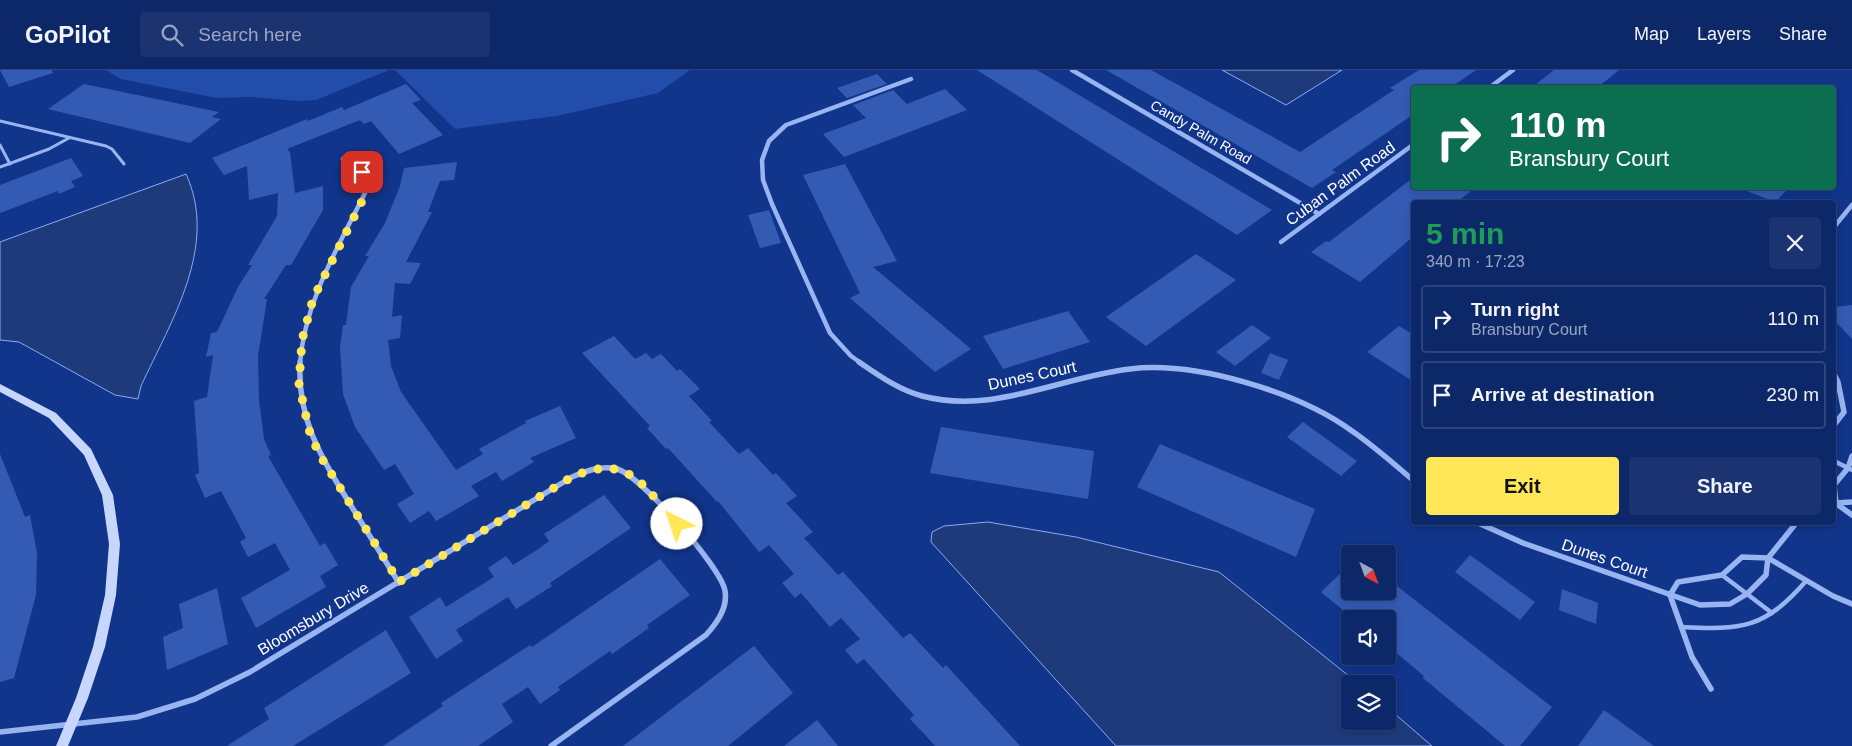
<!DOCTYPE html>
<meta charset="utf-8">
<style>
body{margin:0;font-family:Arial,sans-serif;background:#1b3471;color:#f1f3f6;height:100vh;display:flex;flex-direction:column;font-size:19px;white-space:nowrap}
*{box-sizing:border-box;margin:0}
p{font-size:16px;color:#9aa6c0}
.icon{flex:none;width:28px;height:28px;fill:none;stroke:currentColor;stroke-width:2;stroke-linecap:round;stroke-linejoin:round}
.map{position:relative;flex:1;overflow:hidden}
.panel{position:absolute;left:1411px;top:130px;width:425px;height:325px;display:flex;flex-direction:column;background:#0d2868;border-radius:5px;box-shadow:0 2px 8px #0003,0 0 0 1px #2d447c}
.panel>*{flex:none}
.guide{position:absolute;left:1411px;top:15px;width:425px;height:105px;border-radius:5px;box-shadow:0 2px 8px #0003,0 0 0 1px #2d447c;background:#0b6e4f;color:#fff;overflow:hidden}
.needle{width:32px;rotate:139deg}
.tools{position:absolute;left:1341px;top:475px;display:grid;gap:10px}
.tools a{display:grid;place-items:center;width:55px;height:55px;border-radius:5px;background:#0d2868;box-shadow:0 2px 8px #0003,0 0 0 1px #2d447c;font-size:25px}
.pin{position:absolute;display:grid;place-items:center;width:42px;height:42px;color:#fff;margin:-21px;border-radius:10px;box-shadow:0 2px 8px #0006}
.me{position:absolute;width:55px;margin:-28px;rotate:319deg;stroke-linejoin:round;filter:drop-shadow(0 0 4px #0008)}
.turn{display:flex;align-items:center;gap:18px;height:105px;padding:0 15px;font-size:22px}
.turn .icon{width:65px;height:65px;stroke-width:2.5}
.turn b{display:block;font-size:35px;line-height:42px}
.round{display:grid;place-items:center;flex:none;width:52px;height:52px;border-radius:5px;background:#1b3471}
.head{display:flex;align-items:center;justify-content:space-between;height:85px;padding:0 15px}
h1{font-size:30px;font-weight:700;line-height:38px;color:#1e9e55}
.primary-button{display:flex;gap:10px;margin-top:auto;padding:10px 15px}
.primary-button a{flex:1;height:58px;border-radius:5px;background:#ffe758;color:#111;font-size:20px;font-weight:700;line-height:58px;text-align:center}
.primary-button a+a{background:#1b3471;color:#f1f3f6}
ul{padding:0;list-style:none}
li{display:flex;align-items:center;gap:15px;height:68px;margin:0 10px 8px;padding:0 5px;border:2px solid #2d447c;border-radius:5px}
li div{flex:1}
li b{display:block;font-size:19px}
li em{font-style:normal}
header{display:flex;align-items:center;gap:30px;box-sizing:border-box;height:70px;padding:0 25px;background:#0d2868;border-bottom:1px solid #2d447c}
header strong{font-size:24px}
nav{display:flex;gap:28px;margin-inline-start:auto;font-size:18px}
.search{width:350px;height:45px;background:#1b3471;display:flex;align-items:center;gap:12px;box-sizing:border-box;padding:0 18px;border-radius:5px;color:#9aa6c0;font-size:19px}
.map>svg:first-child{display:block}
</style>
<header>
<strong>GoPilot</strong>
<div class="search"><svg class="icon" aria-label="search" viewBox="0 0 24 24"><circle cx="10" cy="10" r="6"/><path d="M15 15l6 6"/></svg>Search here</div>
<nav><a>Map</a><a>Layers</a><a>Share</a></nav>
</header>
<div class="map">
<svg width="1852" height="676" viewBox="0 0 1852 676">
<rect width="100%" height="100%" fill="#11358b"/>
<g fill="#234dab">
<polygon points="106,0 389,0 316,30 298,31 251,27 217,28 121,9"/>
<polygon points="395,0 690,0 658,23 557,46 455,59"/>
</g>
<g fill="#1f3a7b" stroke="#89acf5">
<polygon points="1222,0 1342,0 1286,35"/>
<path d="M186 104C219 176 171 251 141 316L138 329 115 325 19 272 0 270V172Z"/>
<polygon points="988,452 1076,467 1219,502 1359,614 1350,614 1350,651 1388,651 1388,638 1432,676 1116,676 931,472 932,462 944,456"/>
</g>
<g fill="#345bb3">
<polygon points="0,0 52,0 53,3 9,17"/>
<polygon points="977,0 1037,0 1272,140 1237,165"/>
<polygon points="1106,0 1151,0 1300,82 1394,20 1390,18 1419,0 1476,0 1450,18 1414,18 1414,44 1332,100 1336,102 1312,118"/>
<polygon points="1554,0 1619,0 1597,18 1531,18"/>
<polygon points="877,4 887,14 847,28 837,18"/>
<polygon points="84,14 219,42 212,47 221,49 190,73 48,39"/>
<polygon points="406,14 421,30 412,33 443,65 399,84 371,51 364,54 360,50 287,79 290,82 295,123 323,116 323,140 291,195 286,195 264,229 267,229 258,286 259,330 264,369 271,385 268,386 320,476 325,473 338,495 320,506 326,517 256,558 241,528 290,500 275,473 248,487 240,472 246,468 221,421 205,428 195,405 199,403 194,331 207,327 213,285 206,287 211,263 217,262 238,217 252,195 248,195 277,146 278,123 249,130 247,96 224,105 212,88 307,49 308,51 342,37 344,40"/>
<polygon points="945,19 967,40 844,87 823,64 866,48 853,35 893,20 907,34"/>
<polygon points="71,88 83,106 71,111 75,117 59,124 58,121 0,143 0,115"/>
<polygon points="457,92 454,110 440,111 428,142 432,142 406,192 421,193 410,214 395,213 392,247 402,245 400,268 388,270 391,296 401,322 456,400 483,384 479,379 526,353 525,351 560,336 576,368 530,388 534,392 502,411 496,402 471,416 479,426 436,451 429,441 410,453 397,434 414,424 395,394 384,400 355,357 343,324 340,277 343,255 346,255 351,217 369,186 365,186 385,153 400,116 404,98"/>
<polygon points="845,94 897,191 873,197 971,279 935,302 850,228 860,223 803,105"/>
<polygon points="1414,107 1414,118 1475,118 1457,132 1414,132 1414,166 1360,212 1311,182 1326,171 1329,172"/>
<polygon points="1739,118 1789,118 1775,132"/>
<polygon points="769,140 781,173 760,178 748,145"/>
<polygon points="1196,184 1236,210 1146,276 1106,247"/>
<polygon points="1852,235 1852,269 1834,250 1834,237"/>
<polygon points="1068,241 1090,272 1003,299 983,266"/>
<polygon points="1252,255 1271,268 1235,296 1216,282"/>
<polygon points="1399,256 1414,265 1414,312 1367,282"/>
<polygon points="614,266 635,289 646,283 652,289 661,284 677,301 680,299 700,319 689,326 712,351 709,352 739,384 748,378 773,405 776,403 797,426 786,433 813,462 804,468 838,505 843,502 903,568 910,563 943,598 946,595 1020,676 935,676 927,667 910,649 914,645 864,589 857,594 845,580 860,569 841,548 830,557 801,523 795,528 782,513 794,504 769,475 759,482 718,431 717,432 668,378 666,379 647,358 650,356 582,283"/>
<polygon points="1270,283 1288,290 1279,310 1261,303"/>
<polygon points="1303,352 1357,391 1341,406 1287,367"/>
<polygon points="941,357 1094,381 1088,429 930,403"/>
<polygon points="1160,374 1315,439 1296,487 1137,417"/>
<polygon points="0,384 25,447 30,445 37,483 36,525 14,608 0,612"/>
<polygon points="604,425 631,458 550,513 552,516 516,539 508,527 456,560 463,571 436,589 409,547 440,527 446,537 494,507 488,498 506,486 513,495 537,480 549,471 544,464"/>
<polygon points="1470,485 1535,532 1520,550 1455,502"/>
<polygon points="660,489 690,525 647,555 649,558 612,584 610,581 558,617 560,620 540,634 528,617 502,634 513,652 478,676 383,676 443,636 441,633 530,575 532,577"/>
<polygon points="1350,494 1350,521 1388,521 1388,509 1552,637 1520,676 1505,676 1423,608 1424,606 1388,576 1388,549 1354,549 1321,522"/>
<polygon points="217,518 228,574 167,600 163,567 183,558 179,534"/>
<polygon points="1562,519 1598,533 1596,554 1559,540"/>
<polygon points="386,560 411,603 293,676 227,676 269,649 264,638"/>
<polygon points="754,576 793,623 728,676 623,676"/>
<polygon points="1604,640 1654,676 1578,676"/>
<polygon points="817,650 838,676 784,676"/>
</g>
<g fill="none" stroke-linecap="round" stroke-linejoin="round">
<g stroke="#98b4f1" stroke-width="3">
<polyline points="0,51 106,76 112,79 124,94"/>
<polyline points="0,75 10,94"/>
<polyline points="0,97 49,79 69,68"/>
</g>
<g stroke="#98b4f1" stroke-width="4.5">
<polyline points="1834,391 1852,400"/>
<polyline points="1722,505 1772,543"/>
<path d="M1681 557C1742 560 1764 559 1806 511"/>
</g>
<g stroke="#98b4f1" stroke-width="4.5">
<polyline points="1072,0 1319,144"/>
<polyline points="1489,18 1513,0"/>
<polyline points="1834,157 1852,135"/>
<polyline points="1281,172 1414,74"/>
<path d="M300 293C305 230 339 176 366 121 367 104 357 96 343 89"/>
<polyline points="861,293 851,286 830,263 772,134 763,110 762,90 769,71 786,55 911,9"/>
</g>
<g stroke="#98b4f1" stroke-width="5.5">
<path d="M300 292C297 349 321 387 350 434 366 460 383 487 399 513"/>
<path d="M859 292C878 305 899 320 922 326 993 345 1060 307 1130 299 1195 291 1299 322 1352 361 1374 376 1394 394 1414 411"/>
<polyline points="1834,304 1838,312 1844,342 1834,355"/>
<polyline points="1834,432 1852,445"/>
<polyline points="1835,433 1852,432"/>
<polyline points="1836,433 1834,415 1848,398 1852,386"/>
<polyline points="1476,452 1523,473 1700,535 1730,534 1747,524 1766,505 1768,488"/>
<polyline points="1768,488 1797,452"/>
<polyline points="1670,525 1678,512 1722,505 1742,487 1768,488 1833,526 1852,534"/>
<polyline points="1670,525 1692,587 1711,619"/>
<path d="M0 662 137 647 195 629 250 602 572 407C586 401 601 395 617 399 639 404 722 498 725 521 728 538 717 553 706 565L551 676"/>
</g>
<polygon fill="#c6d6fc" fill-rule="evenodd" points="0,314 56,343 91,379 113,425 120,474 116,525 105,577 88,628 68,676 56,676 76,628 93,577 105,525 109,474 102,425 84,385 49,348 0,322"/>
</g>
<g fill="none" stroke-linecap="round" stroke-linejoin="round">
<path stroke="#ffe758" stroke-width="9" stroke-dasharray="0 16.2" d="M362 102 367 113 363 129 313 229 302 270 299 314 309 360 319 384 399 512 572 407C629 382 643 416 677 454"/>
</g>
<g text-anchor="middle" stroke-width="4" stroke-linejoin="round" paint-order="stroke">
<g font-size="14" fill="#fff" stroke="#11358b">
<text transform="translate(1201 62) rotate(30)" y="5">Candy Palm Road</text>
</g>
<g font-size="16" fill="#fff" stroke="#11358b">
<text transform="translate(1340 113) rotate(-36)" y="6">Cuban Palm Road</text>
<text transform="translate(1032 305) rotate(-12)" y="6">Dunes Court</text>
<text transform="translate(1605 488) rotate(19)" y="6">Dunes Court</text>
<text transform="translate(313 548) rotate(-31)" y="6">Bloomsbury Drive</text>
</g>
</g>
</svg>
<div class="tools">
<a><svg class="needle" viewBox="-14 -14 28 28"><path d="M0-13l5 13h-10z" fill="#e53935"/><path d="M0 13l5-13h-10z" fill="#9aa6c0"/></svg></a>
<a><svg class="icon" aria-label="sound" viewBox="0 0 24 24"><path d="M4 9h4l5-4v14l-5-4H4zM17 9q2 3 0 6"/></svg></a>
<a><svg class="icon" aria-label="layers" viewBox="0 0 24 24"><path d="M12 4l9 5-9 5-9-5zM3 14l9 5 9-5"/></svg></a>
</div>
<div class="pin" style="left:362px;top:102px;background:#d93025"><svg class="icon" aria-label="arrive" viewBox="0 0 24 24"><path d="M6 21V4h12l-3 4 3 4H6"/></svg></div>
<svg class="me" style="left:677px;top:454px" viewBox="-20 -20 40 40"><circle r="19" fill="#fff"/><path d="M0-13L10 11 0 6-10 11z" fill="#ffe758"/></svg>
<div class="guide">
<div class="turn"><svg class="icon" aria-label="right" viewBox="0 0 24 24"><path d="M7 20v-9h11M14 6l5 5-5 5"/></svg><div><b>110 m</b>Bransbury Court</div></div>
</div>
<section class="panel">
<div class="head"><div><h1>5 min</h1><p>340 m · 17:23</p></div><a class="round"><svg class="icon" aria-label="close" viewBox="0 0 24 24"><path d="M6 6l12 12M18 6L6 18"/></svg></a></div>
<ul>
<li><svg class="icon" aria-label="right" viewBox="0 0 24 24"><path d="M7 20v-9h11M14 6l5 5-5 5"/></svg><div><b>Turn right</b><p>Bransbury Court</p></div><em>110 m</em></li>
<li><svg class="icon" aria-label="arrive" viewBox="0 0 24 24"><path d="M6 21V4h12l-3 4 3 4H6"/></svg><div><b>Arrive at destination</b></div><em>230 m</em></li>
</ul>
<div class="primary-button"><a>Exit</a><a>Share</a></div>
</section>
</div>
